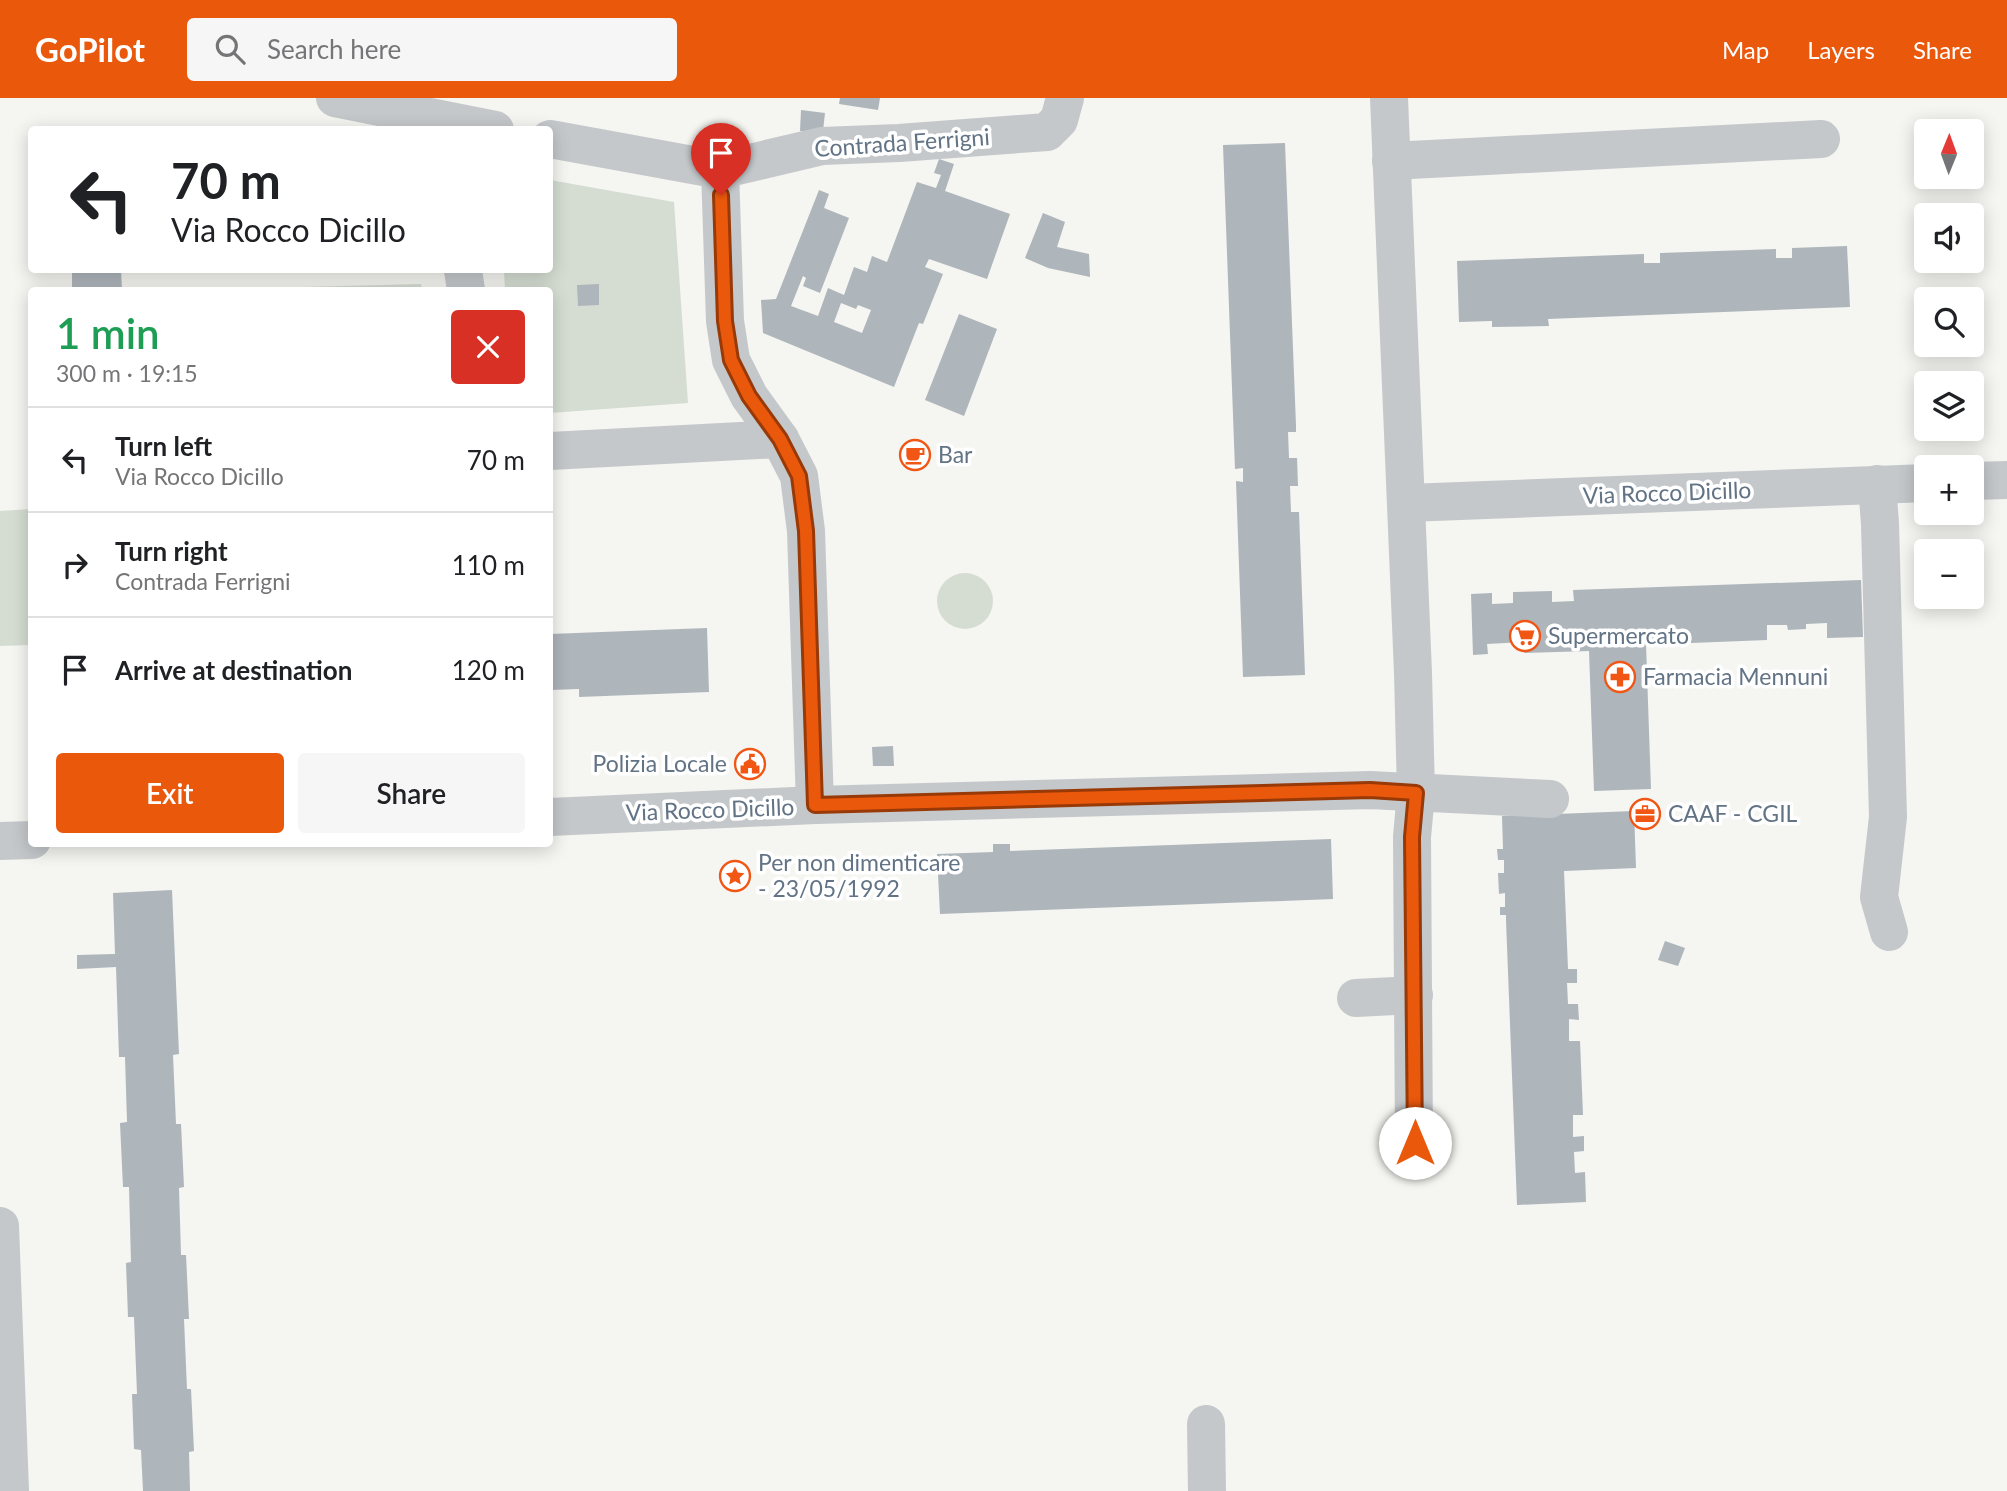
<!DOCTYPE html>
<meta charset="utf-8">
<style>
:root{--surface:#fff;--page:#f6f6f6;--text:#202124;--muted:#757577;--line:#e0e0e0;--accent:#ea580c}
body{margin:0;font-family:Lato,sans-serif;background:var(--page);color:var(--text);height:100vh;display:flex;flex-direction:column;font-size:26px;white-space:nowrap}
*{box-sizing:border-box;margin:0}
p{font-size:23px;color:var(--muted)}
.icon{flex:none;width:38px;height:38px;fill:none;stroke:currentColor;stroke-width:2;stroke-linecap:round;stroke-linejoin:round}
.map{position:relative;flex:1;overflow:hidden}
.details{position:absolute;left:28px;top:189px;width:525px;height:560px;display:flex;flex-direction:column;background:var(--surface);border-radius:7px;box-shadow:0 4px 18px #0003}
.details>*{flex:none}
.hud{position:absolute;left:28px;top:28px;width:525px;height:147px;border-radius:7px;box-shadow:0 4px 18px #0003;background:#fff;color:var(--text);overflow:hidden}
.needle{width:46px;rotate:1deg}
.tools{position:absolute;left:1914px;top:21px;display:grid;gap:14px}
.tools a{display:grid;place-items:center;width:70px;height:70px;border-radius:7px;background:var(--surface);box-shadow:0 4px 18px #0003;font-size:35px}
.pin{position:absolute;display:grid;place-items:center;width:60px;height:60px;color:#fff;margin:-72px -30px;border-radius:50% 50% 50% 0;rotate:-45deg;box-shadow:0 0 7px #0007}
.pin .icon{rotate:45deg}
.me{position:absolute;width:77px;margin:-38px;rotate:0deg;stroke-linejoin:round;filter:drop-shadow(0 0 5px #0008)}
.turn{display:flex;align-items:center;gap:24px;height:147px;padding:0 28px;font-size:32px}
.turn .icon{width:91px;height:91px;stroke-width:2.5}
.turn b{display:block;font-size:49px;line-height:60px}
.round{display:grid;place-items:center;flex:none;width:74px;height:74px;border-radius:7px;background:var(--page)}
.head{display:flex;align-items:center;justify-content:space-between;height:119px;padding:0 28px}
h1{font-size:42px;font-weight:600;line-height:52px;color:#1e9e55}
.action{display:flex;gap:14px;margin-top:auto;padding:14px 28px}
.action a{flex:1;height:80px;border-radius:7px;background:var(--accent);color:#fff;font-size:28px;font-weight:600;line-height:80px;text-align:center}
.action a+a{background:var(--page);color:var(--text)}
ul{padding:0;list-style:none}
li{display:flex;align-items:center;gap:21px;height:105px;padding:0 28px;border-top:2px solid var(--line)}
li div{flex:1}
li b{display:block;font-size:26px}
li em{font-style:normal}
header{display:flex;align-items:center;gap:42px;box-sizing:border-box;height:98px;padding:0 35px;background:var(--accent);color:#fff}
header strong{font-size:33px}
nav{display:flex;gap:38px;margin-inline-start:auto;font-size:24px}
.search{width:490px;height:63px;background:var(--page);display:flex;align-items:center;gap:18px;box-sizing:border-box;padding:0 24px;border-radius:7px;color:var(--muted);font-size:26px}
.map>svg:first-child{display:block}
.green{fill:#d5ddd2}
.building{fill:#aeb5bb;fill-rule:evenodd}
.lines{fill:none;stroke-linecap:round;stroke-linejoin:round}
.minor{stroke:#c4c8cb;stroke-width:38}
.route-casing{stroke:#983908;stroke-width:18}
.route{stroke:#ea580c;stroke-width:12}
.labels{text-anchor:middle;stroke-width:7;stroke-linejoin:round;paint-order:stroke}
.street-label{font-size:23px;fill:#627385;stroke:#fff}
.poi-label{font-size:23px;fill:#627385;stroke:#fff;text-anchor:start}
</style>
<header>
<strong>GoPilot</strong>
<div class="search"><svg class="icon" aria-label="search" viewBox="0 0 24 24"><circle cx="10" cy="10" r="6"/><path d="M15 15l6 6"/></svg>Search here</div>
<nav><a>Map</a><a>Layers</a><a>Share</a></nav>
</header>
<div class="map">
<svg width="2007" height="1393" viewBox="0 0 2007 1393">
<rect width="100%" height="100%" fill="#f5f5f1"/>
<g class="green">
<path d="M 550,82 L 674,104 L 688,305 L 550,315 L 550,192 L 505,192 L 504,172 L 550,172 Z"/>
<path d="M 421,186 L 422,192 L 222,191 Z"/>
<path d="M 31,411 L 31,547 L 0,548 L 0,413 Z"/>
<circle cx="965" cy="503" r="28"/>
</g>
<g class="building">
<path d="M 840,0 L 880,0 L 878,12 L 839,6 Z"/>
<path d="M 801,12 L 825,15 L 823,33 L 800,33 Z"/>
<path d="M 1285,45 L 1296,328 L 1296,334 L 1288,334 L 1289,360 L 1297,360 L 1298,388 L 1290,388 L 1291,414 L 1299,414 L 1305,577 L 1243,579 L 1236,383 L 1243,384 L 1243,370 L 1235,371 L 1223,47 Z"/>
<path d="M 939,61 L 954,66 L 945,93 L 1010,116 L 987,181 L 929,161 L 925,169 L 943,176 L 923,226 L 919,225 L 894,289 L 763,235 L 761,202 L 776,201 L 819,92 L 829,96 L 824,110 L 849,120 L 820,195 L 803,188 L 806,180 L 803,178 L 791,208 L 818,218 L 828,190 L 844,197 L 854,169 L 867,174 L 872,158 L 887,164 L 917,84 L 936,90 L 941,77 L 934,75 ZM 841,205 L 856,211 L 858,207 L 871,212 L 862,235 L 834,224 Z"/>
<path d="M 1043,115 L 1065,124 L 1057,149 L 1089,156 L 1090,179 L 1048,170 L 1025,160 Z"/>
<path d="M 1847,148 L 1850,209 L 1548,221 L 1549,228 L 1492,229 L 1492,223 L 1459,224 L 1457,163 L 1644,156 L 1644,165 L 1660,165 L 1660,155 L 1776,151 L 1776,160 L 1792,160 L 1792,150 Z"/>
<path d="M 72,172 L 121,172 L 122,192 L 72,192 Z"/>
<path d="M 599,186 L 599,207 L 578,208 L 577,187 Z"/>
<path d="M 959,216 L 997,231 L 964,318 L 925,302 Z"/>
<path d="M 1861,482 L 1863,539 L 1827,540 L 1827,525 L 1806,526 L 1806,531 L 1788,532 L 1787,527 L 1767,527 L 1767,542 L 1691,545 L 1691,535 L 1664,536 L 1664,546 L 1646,546 L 1651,691 L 1594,693 L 1589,553 L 1524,555 L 1524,544 L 1487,546 L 1488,556 L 1473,557 L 1471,496 L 1492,495 L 1492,506 L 1513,505 L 1513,494 L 1552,493 L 1552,504 L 1574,503 L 1573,492 Z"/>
<path d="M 707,530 L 709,594 L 579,599 L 579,591 L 550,592 L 550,536 Z"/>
<path d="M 893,648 L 894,668 L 873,668 L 872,649 Z"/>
<path d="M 745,660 L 756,661 L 756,672 L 745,673 Z"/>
<path d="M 1634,713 L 1636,770 L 1564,773 L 1568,871 L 1577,871 L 1577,885 L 1567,885 L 1568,906 L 1578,906 L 1579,922 L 1569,921 L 1569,943 L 1580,943 L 1583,1017 L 1573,1017 L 1573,1039 L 1584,1038 L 1584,1053 L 1574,1054 L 1575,1075 L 1585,1074 L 1586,1104 L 1517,1107 L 1506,822 L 1506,817 L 1500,817 L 1500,809 L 1505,809 L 1505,795 L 1499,796 L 1498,775 L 1504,775 L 1504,762 L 1498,762 L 1497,751 L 1503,751 L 1502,718 Z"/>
<path d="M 1331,741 L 1333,801 L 940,816 L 937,756 L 993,754 L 993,746 L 1010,746 L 1010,753 Z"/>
<path d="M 172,792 L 179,956 L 173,957 L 176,1026 L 181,1026 L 184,1089 L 179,1090 L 181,1157 L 186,1157 L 189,1221 L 184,1221 L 187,1291 L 191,1291 L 194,1353 L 189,1354 L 190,1393 L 143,1393 L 141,1352 L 134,1351 L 132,1296 L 137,1296 L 134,1219 L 128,1219 L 126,1165 L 131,1164 L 129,1089 L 123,1089 L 120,1025 L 127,1024 L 125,959 L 119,959 L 116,869 L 77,871 L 77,857 L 115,856 L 113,795 Z"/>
<path d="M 1665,843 L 1685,850 L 1678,868 L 1658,862 Z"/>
</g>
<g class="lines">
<g class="minor">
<path d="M 335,0 L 495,32"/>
<path d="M 1389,0 L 1413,575 L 1416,695 L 1412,739 L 1414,1045"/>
<path d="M 550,41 L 720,72 L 725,223 L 731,262 L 749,298 L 780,341 L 799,378 L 806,433 L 815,707"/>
<path d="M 1391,63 L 1821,41"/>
<path d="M 720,72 L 822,48 L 899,45 L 1047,34 L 1059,22 L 1065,0"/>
<path d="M 463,172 L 466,192"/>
<path d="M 550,353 L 780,341"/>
<path d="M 1972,383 L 2007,382"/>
<path d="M 1877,386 L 1880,426 L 1888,719 L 1879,799 L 1889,834"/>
<path d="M 1407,405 L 1927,385"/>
<path d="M 550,719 L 815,707 L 1370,692 L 1550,701"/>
<path d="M 0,743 L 32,742"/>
<path d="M 1356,900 L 1414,897"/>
<path d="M 0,1128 L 10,1393"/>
<path d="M 1206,1326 L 1207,1393"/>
</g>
</g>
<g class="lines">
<g class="route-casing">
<path id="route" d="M 721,97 L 725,223 L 731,262 L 749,298 L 780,341 L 799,378 L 806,433 L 815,707 L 1370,692 L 1416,695 L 1412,739 L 1415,1045"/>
</g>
<use href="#route" class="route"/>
</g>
<defs>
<g id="cafe-ring" transform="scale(1.575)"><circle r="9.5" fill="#fff" stroke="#f15615" stroke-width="1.5"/><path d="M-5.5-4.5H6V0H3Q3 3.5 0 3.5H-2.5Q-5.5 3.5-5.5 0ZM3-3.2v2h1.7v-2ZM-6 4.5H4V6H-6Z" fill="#f15615"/></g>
<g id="supermarket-ring" transform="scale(1.575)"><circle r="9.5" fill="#fff" stroke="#f15615" stroke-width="1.5"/><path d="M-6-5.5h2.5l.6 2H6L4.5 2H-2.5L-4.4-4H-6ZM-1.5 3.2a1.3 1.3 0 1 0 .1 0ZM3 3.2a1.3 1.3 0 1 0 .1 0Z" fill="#f15615"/></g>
<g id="pharmacy-ring" transform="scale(1.575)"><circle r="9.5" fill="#fff" stroke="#f15615" stroke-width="1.5"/><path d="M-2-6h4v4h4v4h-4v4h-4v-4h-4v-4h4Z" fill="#f15615"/></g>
<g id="civic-ring" transform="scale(1.575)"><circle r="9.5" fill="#fff" stroke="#f15615" stroke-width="1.5"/><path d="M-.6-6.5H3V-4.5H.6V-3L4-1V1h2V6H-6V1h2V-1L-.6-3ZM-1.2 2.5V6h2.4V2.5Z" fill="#f15615"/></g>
<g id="office-ring" transform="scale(1.575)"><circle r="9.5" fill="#fff" stroke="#f15615" stroke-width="1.5"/><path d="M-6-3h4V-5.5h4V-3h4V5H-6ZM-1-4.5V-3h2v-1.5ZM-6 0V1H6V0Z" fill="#f15615"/></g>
<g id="sight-ring" transform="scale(1.575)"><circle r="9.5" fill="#fff" stroke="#f15615" stroke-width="1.5"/><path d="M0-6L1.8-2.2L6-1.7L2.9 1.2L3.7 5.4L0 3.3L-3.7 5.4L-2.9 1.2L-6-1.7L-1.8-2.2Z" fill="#f15615"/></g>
</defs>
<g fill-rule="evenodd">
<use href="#cafe-ring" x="915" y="357"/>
<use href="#supermarket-ring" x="1525" y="538"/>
<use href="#pharmacy-ring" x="1620" y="579"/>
<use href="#civic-ring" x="750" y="666"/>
<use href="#office-ring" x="1645" y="716"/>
<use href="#sight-ring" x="735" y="778"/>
</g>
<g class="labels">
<g class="street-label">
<text transform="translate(902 45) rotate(-4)" y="8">Contrada Ferrigni</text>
<text transform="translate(1667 395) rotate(-2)" y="8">Via Rocco Dicillo</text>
<text transform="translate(710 712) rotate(-2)" y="8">Via Rocco Dicillo</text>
</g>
<g class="poi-label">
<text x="938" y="365">Bar</text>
<text x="1548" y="546">Supermercato</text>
<text x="1643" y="587">Farmacia Mennuni</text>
<text x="727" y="674" text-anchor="end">Polizia Locale</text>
<text x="1668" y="724">CAAF - CGIL</text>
<text x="758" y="773">Per non dimenticare<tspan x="758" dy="26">- 23/05/1992</tspan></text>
</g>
</g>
</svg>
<div class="tools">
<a><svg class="needle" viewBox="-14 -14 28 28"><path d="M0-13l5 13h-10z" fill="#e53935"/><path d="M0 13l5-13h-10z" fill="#757577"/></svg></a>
<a><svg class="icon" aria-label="sound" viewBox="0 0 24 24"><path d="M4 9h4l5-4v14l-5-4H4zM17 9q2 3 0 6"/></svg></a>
<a><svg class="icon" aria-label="search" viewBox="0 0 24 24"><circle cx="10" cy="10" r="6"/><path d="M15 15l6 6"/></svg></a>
<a><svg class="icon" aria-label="layers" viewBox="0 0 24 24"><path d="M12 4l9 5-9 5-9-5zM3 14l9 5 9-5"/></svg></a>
<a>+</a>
<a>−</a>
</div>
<div class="pin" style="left:721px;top:97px;background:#d93025"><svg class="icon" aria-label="arrive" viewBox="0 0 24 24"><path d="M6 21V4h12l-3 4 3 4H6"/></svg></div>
<svg class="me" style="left:1415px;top:1045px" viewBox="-20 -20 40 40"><circle r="19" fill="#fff"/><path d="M0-13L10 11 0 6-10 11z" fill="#ea580c"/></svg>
<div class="hud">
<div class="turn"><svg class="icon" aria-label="left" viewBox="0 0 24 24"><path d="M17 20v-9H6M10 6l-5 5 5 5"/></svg><div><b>70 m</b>Via Rocco Dicillo</div></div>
</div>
<section class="details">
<div class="head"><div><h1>1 min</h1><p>300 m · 19:15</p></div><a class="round" style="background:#d93025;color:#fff"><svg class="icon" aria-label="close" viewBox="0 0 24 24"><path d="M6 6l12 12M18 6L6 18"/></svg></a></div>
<ul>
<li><svg class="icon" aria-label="left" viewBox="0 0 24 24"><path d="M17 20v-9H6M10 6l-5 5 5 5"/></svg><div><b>Turn left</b><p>Via Rocco Dicillo</p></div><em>70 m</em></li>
<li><svg class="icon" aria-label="right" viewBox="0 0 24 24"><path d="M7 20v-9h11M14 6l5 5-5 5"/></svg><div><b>Turn right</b><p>Contrada Ferrigni</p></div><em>110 m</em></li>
<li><svg class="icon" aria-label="arrive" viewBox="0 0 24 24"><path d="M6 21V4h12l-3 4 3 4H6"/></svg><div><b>Arrive at destination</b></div><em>120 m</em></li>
</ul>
<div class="action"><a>Exit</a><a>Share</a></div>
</section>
</div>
